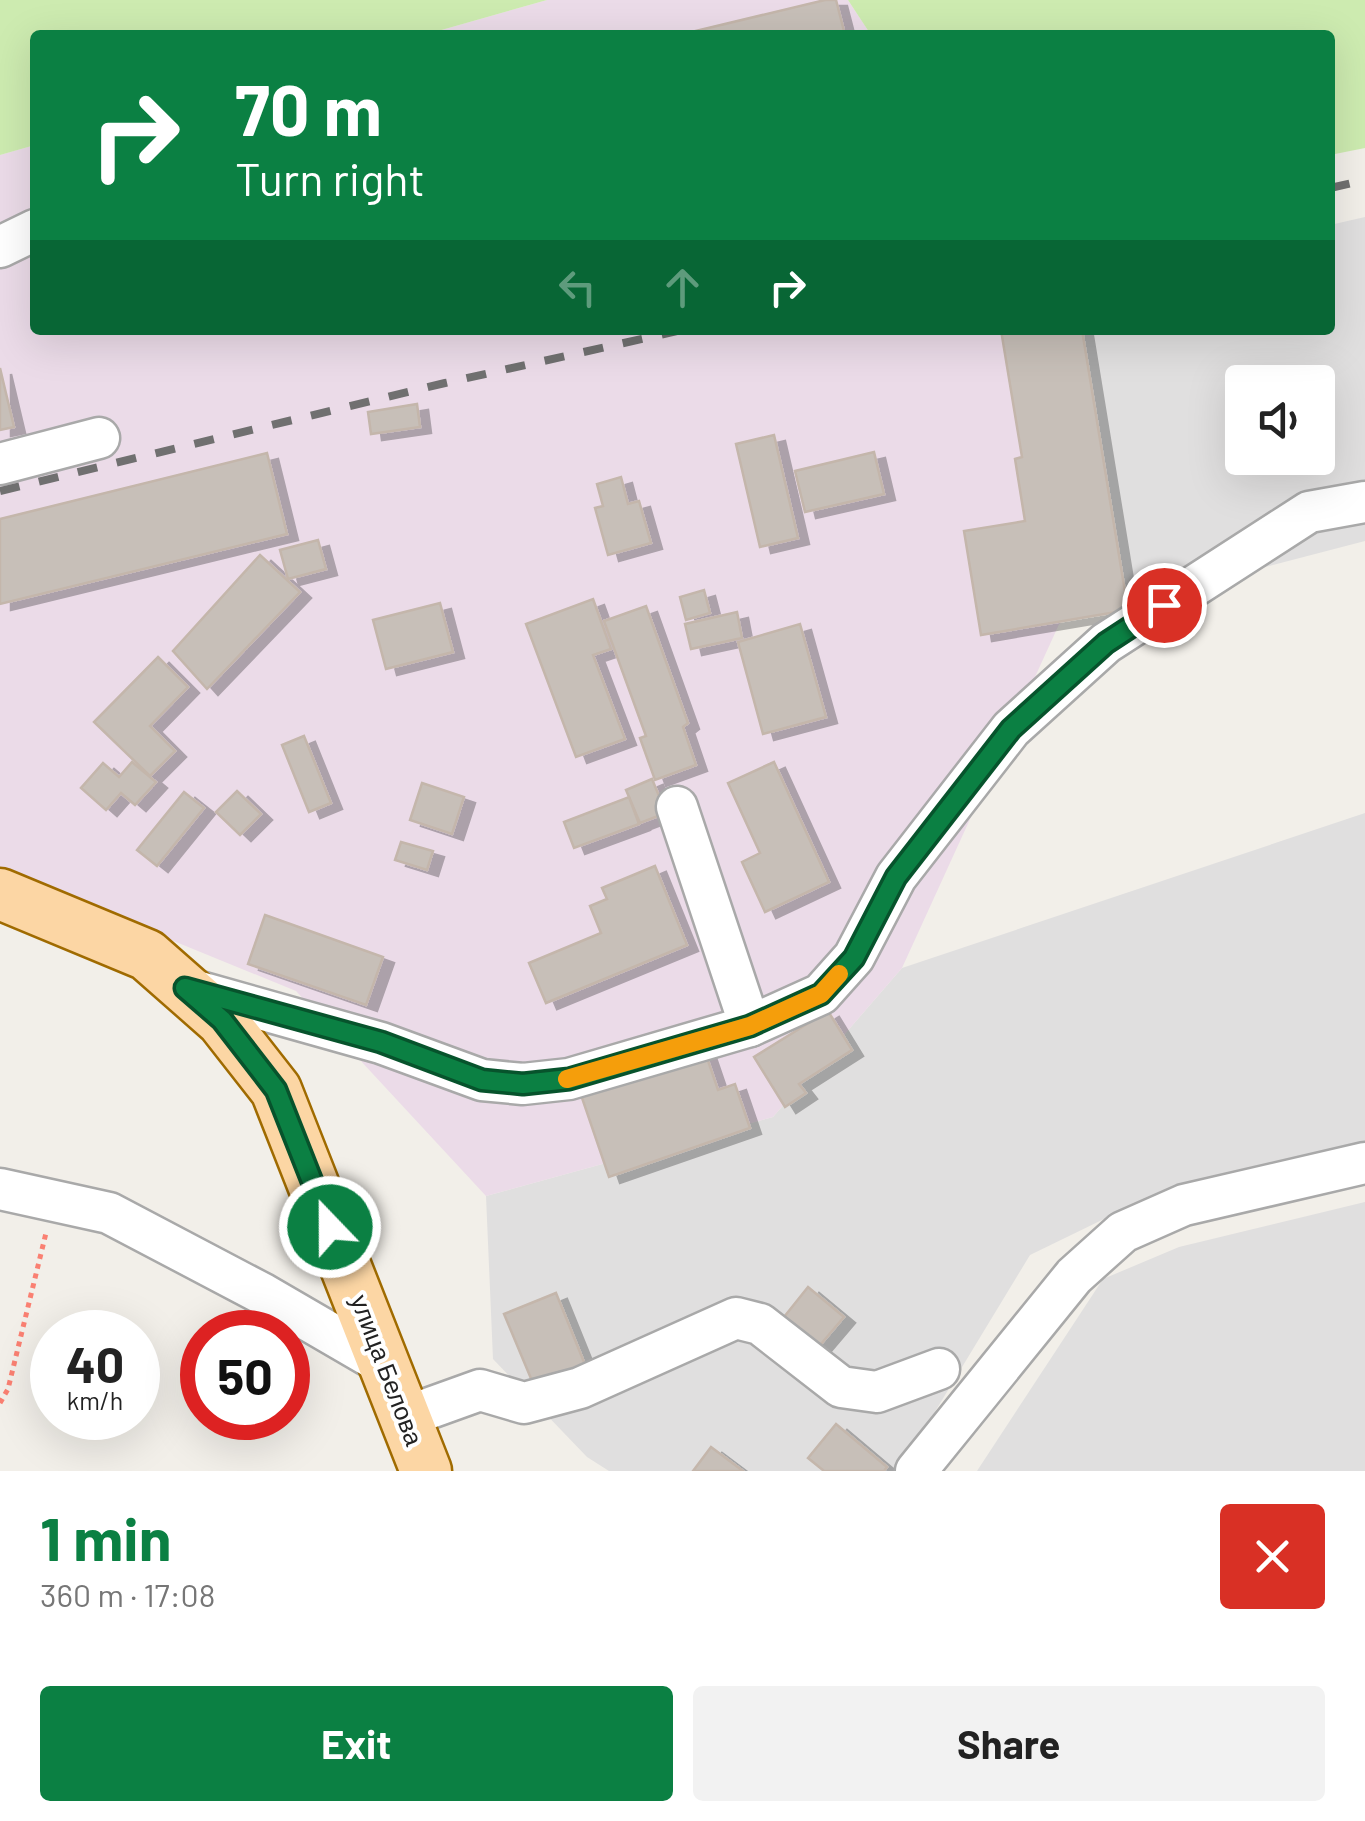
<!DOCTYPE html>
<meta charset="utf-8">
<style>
:root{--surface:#fff;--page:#f2f2f2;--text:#222;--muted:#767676;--accent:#0b8043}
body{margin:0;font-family:Barlow,sans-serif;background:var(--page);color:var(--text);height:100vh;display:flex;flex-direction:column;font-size:38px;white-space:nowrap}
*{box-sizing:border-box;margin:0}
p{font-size:32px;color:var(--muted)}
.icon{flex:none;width:55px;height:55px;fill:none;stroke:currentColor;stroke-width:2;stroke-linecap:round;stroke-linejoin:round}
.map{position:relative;height:1471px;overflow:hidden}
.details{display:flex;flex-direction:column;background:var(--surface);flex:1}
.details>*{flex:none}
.hud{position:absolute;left:30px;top:30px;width:1305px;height:305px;border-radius:10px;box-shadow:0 10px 40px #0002;background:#0b8043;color:#fff;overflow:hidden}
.buttons{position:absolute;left:1225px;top:365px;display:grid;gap:20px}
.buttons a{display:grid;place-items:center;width:110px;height:110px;border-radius:10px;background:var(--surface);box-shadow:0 10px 40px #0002;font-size:50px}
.speed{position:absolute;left:30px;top:1310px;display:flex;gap:20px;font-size:50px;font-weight:700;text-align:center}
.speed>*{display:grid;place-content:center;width:130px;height:130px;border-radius:50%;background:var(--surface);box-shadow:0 10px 40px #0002;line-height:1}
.speed small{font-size:25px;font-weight:400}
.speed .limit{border:15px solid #d22;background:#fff;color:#111}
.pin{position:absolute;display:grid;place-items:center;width:85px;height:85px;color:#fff;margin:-42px;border:5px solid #fff;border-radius:50%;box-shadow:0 2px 10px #0007}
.me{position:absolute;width:110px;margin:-55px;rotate:338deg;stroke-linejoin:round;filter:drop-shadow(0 0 8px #0008)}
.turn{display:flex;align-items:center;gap:35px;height:210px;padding:0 40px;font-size:45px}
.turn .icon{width:130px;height:130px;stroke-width:2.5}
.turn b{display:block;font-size:70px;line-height:85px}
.lanes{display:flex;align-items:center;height:95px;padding:0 40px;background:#0003;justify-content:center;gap:50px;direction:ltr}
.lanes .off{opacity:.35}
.round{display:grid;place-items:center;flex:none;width:105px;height:105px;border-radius:10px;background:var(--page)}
.summary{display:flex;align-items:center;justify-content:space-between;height:170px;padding:0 40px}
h1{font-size:60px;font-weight:700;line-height:75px;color:var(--accent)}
.cta{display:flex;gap:20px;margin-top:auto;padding:20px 40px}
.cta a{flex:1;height:115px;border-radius:10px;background:var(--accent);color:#fff;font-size:40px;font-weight:700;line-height:115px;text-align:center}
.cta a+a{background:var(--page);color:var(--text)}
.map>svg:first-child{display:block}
.residential{fill:#e0dfdf;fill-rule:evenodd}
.industrial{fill:#ebdbe8}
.grass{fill:#cdebb0}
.building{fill:#c7bfb8;stroke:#c4b6ab;stroke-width:2.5;filter:url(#shadow)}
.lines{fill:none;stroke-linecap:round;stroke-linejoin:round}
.minor-casing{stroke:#a9a9a9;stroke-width:45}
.major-casing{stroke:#a06b00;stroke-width:55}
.path{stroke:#fa8072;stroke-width:5;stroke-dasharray:5 5;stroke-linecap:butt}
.minor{stroke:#fff;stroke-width:40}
.major{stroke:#fcd6a4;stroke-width:50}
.rail{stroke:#707070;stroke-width:8;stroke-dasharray:20 20;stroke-linecap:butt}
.route-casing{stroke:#07532c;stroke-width:25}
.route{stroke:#0b8043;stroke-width:18}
.slow{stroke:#f59e0b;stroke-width:18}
.labels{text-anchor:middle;stroke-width:8;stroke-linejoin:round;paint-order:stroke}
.street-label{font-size:25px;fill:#222;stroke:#fff}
</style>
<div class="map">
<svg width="1365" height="1471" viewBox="0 0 1365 1471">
<defs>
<filter id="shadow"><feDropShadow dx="11" dy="6" stdDeviation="0" flood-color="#0004"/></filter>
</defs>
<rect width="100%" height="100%" fill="#f2efe9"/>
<g class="residential">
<path d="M 1365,217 L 1365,541 L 1061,620 L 1041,330 L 1330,330 L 1330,225 ZM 1242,382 L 1318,382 L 1318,458 L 1242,458 Z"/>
<path d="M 1365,813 L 1365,1155 L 1104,1219 L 1030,1255 L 899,1471 L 609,1471 L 587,1457 L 493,1359 L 486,1196 L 773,1117 L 902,968 Z"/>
<path d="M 1365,1202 L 1365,1471 L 977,1471 L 1103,1279 L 1179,1247 Z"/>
</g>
<g class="industrial">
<path d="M 547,0 L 848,0 L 871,35 L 424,35 Z"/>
<path d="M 35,145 L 35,330 L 1041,330 L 1061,620 L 902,968 L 773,1117 L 486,1196 L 296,991 L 0,870 L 0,155 Z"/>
</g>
<g class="grass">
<path d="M 0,0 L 547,0 L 424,35 L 35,35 L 35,145 L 0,155 Z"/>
<path d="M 848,0 L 1365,0 L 1365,148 L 1330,155 L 1330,35 L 871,35 Z"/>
</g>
<g class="building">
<path d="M 825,0 L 836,0 L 845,35 L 679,35 Z"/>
<path d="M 1001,330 L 1082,330 L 1128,610 L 981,635 L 964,531 L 1025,521 L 1015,459 L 1022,457 Z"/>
<path d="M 0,368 L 14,427 L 0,430 Z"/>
<path d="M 417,404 L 420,427 L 371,434 L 368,412 Z"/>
<path d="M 774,435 L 798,538 L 760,547 L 736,444 Z"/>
<path d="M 874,452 L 884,494 L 805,512 L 795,471 Z"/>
<path d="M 267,453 L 287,534 L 0,604 L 0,519 Z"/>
<path d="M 621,477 L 628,504 L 639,501 L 651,543 L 608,555 L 595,508 L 603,506 L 597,484 Z"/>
<path d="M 318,540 L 326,569 L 288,579 L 280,550 Z"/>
<path d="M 260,555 L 300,592 L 207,689 L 173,651 Z"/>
<path d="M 704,590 L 710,613 L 686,620 L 680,597 Z"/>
<path d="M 593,599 L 611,649 L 593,655 L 625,739 L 576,757 L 526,624 Z"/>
<path d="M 440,603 L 453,652 L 386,669 L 373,620 Z"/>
<path d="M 646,606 L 688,723 L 683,727 L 696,765 L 655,780 L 640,738 L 646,736 L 604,621 Z"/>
<path d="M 737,612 L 742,638 L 691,649 L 685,624 Z"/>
<path d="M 800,624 L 826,717 L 763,734 L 738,642 Z"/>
<path d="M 158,657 L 188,687 L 150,726 L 175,751 L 150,776 L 94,722 Z"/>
<path d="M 304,736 L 331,803 L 309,812 L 282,745 Z"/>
<path d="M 132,762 L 156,782 L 135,805 L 121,793 L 106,810 L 81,788 L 103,763 L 119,777 Z"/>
<path d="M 774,762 L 829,882 L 765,912 L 742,862 L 760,853 L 728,783 Z"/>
<path d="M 652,779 L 666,813 L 640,823 L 626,790 Z"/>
<path d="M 422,783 L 464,797 L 452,834 L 410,820 Z"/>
<path d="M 237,791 L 261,814 L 240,835 L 216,812 Z"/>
<path d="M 184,792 L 204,808 L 157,866 L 137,850 Z"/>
<path d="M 629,797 L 639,824 L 574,848 L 564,822 Z"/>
<path d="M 401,842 L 433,851 L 427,870 L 395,860 Z"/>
<path d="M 655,866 L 687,945 L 546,1003 L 529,963 L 601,933 L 590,906 L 607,899 L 602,888 Z"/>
<path d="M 265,915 L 383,957 L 366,1005 L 248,964 Z"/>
<path d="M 828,1011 L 852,1050 L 799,1084 L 806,1093 L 785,1107 L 754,1057 Z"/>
<path d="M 704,1049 L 718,1090 L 735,1084 L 750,1128 L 609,1177 L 580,1092 Z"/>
<path d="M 808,1287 L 844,1317 L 815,1351 L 780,1322 Z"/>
<path d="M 556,1293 L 586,1367 L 535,1388 L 504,1314 Z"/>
<path d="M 836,1424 L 887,1467 L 884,1471 L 824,1471 L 808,1458 Z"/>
<path d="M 711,1447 L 743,1471 L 693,1471 Z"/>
</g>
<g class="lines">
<g class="minor-casing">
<g id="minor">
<path d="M 0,247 L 35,230"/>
<path d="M 0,464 L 99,438"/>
<path d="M 189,989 L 381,1043 L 482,1080 L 523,1084 L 569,1079 L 750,1026 L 677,807"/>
<path d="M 750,1026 L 821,994 L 854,957 L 896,877 L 1011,729 L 1106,643 L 1309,512 L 1365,502"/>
<path d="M 0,1189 L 109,1213 L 263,1294 L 385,1365"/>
<path d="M 405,1417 L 480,1390 L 524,1403 L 580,1388 L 736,1318 L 760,1324 L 841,1387 L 877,1392 L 939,1369"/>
<path d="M 916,1471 L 1074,1276 L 1123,1232 L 1184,1205 L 1365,1163"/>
</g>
</g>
<g class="major-casing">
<path id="major" d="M 0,894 L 147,955 L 222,1021 L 276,1090 L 426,1471"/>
</g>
<path class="path" d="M 0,1403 L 8,1389 L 46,1233"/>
<use href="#minor" class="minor"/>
<use href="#major" class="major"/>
<g class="rail">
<path d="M 1330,188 L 1365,180"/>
<path d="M 0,491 L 445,383 L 682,330"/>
</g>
</g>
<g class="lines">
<g class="route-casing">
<path id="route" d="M 330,1227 L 276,1090 L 222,1020 L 185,988 L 381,1042 L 482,1080 L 523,1084 L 569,1079 L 750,1026 L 821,994 L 854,958 L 896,877 L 1011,729 L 1106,643 L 1164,605"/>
</g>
<use href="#route" class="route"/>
<path class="slow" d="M 567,1079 L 750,1026 L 821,994 L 839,974"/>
</g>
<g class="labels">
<g class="street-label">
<text transform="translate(387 1370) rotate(69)" y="9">улица Белова</text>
</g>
</g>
</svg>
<div class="buttons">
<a><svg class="icon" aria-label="sound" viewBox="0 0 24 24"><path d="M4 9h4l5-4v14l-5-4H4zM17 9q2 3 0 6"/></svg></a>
</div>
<div class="speed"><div>40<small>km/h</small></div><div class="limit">50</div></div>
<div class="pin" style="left:1164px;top:605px;background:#d93025"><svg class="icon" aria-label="arrive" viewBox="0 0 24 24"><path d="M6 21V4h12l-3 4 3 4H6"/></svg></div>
<svg class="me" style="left:330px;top:1227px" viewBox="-20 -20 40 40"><circle r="17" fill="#0b8043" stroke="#fff" stroke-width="3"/><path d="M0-11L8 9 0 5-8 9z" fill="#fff"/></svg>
<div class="hud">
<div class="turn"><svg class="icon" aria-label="right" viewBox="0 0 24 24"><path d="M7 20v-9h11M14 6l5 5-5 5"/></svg><div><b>70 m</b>Turn right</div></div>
<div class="lanes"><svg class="icon off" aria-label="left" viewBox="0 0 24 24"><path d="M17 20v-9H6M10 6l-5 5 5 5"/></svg><svg class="icon off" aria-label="ahead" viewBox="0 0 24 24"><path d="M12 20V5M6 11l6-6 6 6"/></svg><svg class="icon" aria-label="right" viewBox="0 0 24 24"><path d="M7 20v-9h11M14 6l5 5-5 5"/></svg></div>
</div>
</div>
<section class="details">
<div class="summary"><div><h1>1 min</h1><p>360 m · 17:08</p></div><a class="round" style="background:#d93025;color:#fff"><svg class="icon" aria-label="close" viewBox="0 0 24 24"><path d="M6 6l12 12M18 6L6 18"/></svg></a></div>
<div class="cta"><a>Exit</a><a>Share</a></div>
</section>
